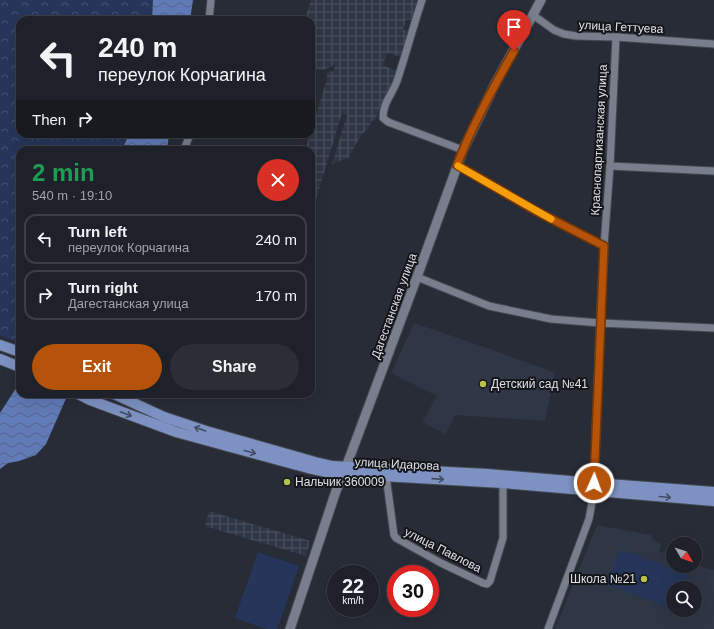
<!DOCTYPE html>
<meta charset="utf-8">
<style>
:root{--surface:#1e2129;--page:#2b2e35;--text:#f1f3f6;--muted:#a1a3a8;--line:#3c3e46;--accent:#b45309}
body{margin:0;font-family:Helvetica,sans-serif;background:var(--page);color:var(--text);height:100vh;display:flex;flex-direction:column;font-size:15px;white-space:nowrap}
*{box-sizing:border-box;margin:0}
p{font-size:13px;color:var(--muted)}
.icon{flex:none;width:22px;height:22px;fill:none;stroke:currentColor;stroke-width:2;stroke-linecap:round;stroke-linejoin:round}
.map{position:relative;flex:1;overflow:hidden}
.details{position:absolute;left:16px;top:146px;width:299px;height:252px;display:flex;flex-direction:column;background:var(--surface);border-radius:12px;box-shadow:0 4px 16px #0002,0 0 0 1px var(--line)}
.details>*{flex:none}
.hud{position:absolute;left:16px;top:16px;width:299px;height:122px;border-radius:12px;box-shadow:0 4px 16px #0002,0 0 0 1px var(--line);background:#1e2129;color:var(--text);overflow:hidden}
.needle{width:26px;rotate:129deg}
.buttons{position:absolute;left:666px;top:537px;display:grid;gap:8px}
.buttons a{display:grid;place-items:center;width:36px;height:36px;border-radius:50%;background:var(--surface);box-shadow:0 4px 16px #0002,0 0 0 1px var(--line);font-size:20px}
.speed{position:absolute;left:327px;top:565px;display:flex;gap:8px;font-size:20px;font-weight:700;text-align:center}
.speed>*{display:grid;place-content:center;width:52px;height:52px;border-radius:50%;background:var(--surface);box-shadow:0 4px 16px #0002,0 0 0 1px var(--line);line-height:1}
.speed small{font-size:10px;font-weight:400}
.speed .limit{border:6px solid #d22;background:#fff;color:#111}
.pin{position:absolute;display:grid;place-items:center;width:34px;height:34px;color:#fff;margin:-41px -17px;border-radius:50% 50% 50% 0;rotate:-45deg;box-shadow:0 0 4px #0007}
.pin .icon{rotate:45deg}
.me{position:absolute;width:44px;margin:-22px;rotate:2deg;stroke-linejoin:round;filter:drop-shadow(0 0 3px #0008)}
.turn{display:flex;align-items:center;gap:14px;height:84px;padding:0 16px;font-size:18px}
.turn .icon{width:52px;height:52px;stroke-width:2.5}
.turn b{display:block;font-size:28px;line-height:34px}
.then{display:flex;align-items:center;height:38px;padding:0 16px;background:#0003;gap:8px;font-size:15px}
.round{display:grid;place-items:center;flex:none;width:42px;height:42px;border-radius:21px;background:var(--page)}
.head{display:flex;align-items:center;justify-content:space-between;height:68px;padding:0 16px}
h1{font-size:24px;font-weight:800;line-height:30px;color:#1e9e55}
.primary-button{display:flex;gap:8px;margin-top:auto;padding:8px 16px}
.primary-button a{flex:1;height:46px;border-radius:24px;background:var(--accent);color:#fff;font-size:16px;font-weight:800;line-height:46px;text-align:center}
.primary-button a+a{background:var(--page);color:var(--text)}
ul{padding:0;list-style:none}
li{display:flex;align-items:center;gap:12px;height:50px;margin:0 8px 6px;padding:0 8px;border:2px solid var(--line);border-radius:12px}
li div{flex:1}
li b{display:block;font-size:15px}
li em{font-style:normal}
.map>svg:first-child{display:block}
.built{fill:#2f3645;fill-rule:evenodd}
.industrial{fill:url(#industrial-grid)}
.forest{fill:url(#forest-crowns)}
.pitch{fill:#26365b}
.water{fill:url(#water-waves)}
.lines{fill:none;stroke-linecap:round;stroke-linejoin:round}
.minor-casing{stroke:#454a52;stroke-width:9}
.tertiary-casing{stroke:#454a52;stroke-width:11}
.primary-casing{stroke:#454a52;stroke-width:12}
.minor{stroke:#787e8b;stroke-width:7}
.tertiary{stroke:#787e8b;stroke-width:9}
.primary{stroke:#7d92c3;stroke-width:10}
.oneway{stroke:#434d65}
.route-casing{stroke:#753606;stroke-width:10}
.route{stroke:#b45309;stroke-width:7}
.slow{stroke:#f59e0b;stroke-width:7}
.poi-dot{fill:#b4c24a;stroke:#131519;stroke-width:1.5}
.labels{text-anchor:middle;stroke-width:4;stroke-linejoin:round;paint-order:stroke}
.street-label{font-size:12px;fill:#dde0e7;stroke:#131519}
.poi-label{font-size:12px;fill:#dde0e7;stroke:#131519;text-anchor:start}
</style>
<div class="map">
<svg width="714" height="629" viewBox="0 0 714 629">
<defs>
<pattern id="industrial-grid" width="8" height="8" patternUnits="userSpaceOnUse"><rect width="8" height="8" fill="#2f3645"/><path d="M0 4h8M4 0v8" fill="none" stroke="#4d5360"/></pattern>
<pattern id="forest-crowns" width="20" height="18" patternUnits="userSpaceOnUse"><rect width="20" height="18" fill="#26365b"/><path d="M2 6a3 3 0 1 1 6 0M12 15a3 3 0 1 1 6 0" fill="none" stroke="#455373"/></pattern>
<pattern id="water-waves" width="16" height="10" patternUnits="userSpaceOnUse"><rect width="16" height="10" fill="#617bb8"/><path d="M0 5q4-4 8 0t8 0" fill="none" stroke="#55658a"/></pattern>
</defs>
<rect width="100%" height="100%" fill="#282c37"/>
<g class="built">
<path d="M 414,323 L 496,351 L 555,373 L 545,421 L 455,415 L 446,434 L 422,422 L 437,396 L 391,373 Z"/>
<path d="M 597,525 L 651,535 L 653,540 L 661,544 L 659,551 L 673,557 L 673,566 L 695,566 L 695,565 L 714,570 L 714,629 L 555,629 ZM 673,588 L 695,588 L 695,610 L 673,610 Z"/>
</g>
<g class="industrial">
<path d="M 311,0 L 418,0 L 411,20 L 406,20 L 403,29 L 408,31 L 402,57 L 387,53 L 383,65 L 396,71 L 383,105 L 379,111 L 375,120 L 372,121 L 367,130 L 362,134 L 348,158 L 332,164 L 347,115 L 342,113 L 314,206 L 311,205 L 311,150 L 305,150 L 310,134 L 311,134 L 311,131 L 327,79 L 327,72 L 333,71 L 335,65 L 323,70 L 311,68 L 311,20 L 305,20 Z"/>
<path d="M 209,511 L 310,541 L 306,556 L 205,526 Z"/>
</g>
<path class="forest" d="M 0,0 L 153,0 L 152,20 L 20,20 L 20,134 L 129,134 L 122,150 L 20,150 L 20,343 L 0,336 Z"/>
<g class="pitch">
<path d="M 620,549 L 688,575 L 683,588 L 673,588 L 673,609 L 607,584 Z"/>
<path d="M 258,552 L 299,566 L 277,629 L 266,629 L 235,618 Z"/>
</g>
<g class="water">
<path d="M 153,0 L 193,0 L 190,20 L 152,20 Z"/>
<path d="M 129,134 L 169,134 L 167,150 L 122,150 Z"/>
<path d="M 20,382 L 20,394 L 68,394 L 46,444 L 36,455 L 19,461 L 8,463 L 0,469 L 0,413 Z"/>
</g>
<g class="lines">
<g class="minor-casing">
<g id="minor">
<path d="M 422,0 C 413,27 406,54 397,81 C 392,95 383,102 383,118 L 388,122 L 463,150"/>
<path d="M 533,15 L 554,30 L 564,34 L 576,36 L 616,37 L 714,44"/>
<path d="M 209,20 L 211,0"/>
<path d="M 184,150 L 190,134"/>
<path d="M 457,165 L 536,211 L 604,246"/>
<path d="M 610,166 L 714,171"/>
<path d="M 417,277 L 489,306 L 551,319 L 600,323 L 714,328"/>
<path d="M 386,476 L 394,535 L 396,538 L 441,563 L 483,583 L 487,584 L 490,581 L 503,538 L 503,483"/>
<path d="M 594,483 L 600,323 L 604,246 L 610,166 L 616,37"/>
<path d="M 548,629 L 589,519 L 594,491"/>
</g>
</g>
<g class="tertiary-casing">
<path id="tertiary" d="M 290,629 L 336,491 L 346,467 L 417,277 L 463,150 L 494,86 L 541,0"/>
</g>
<g class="primary-casing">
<g id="primary">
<path d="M 0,345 L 20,352"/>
<path d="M 0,359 L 20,367"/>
<path d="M 78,394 L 90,400 L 176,432 L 308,468 L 331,473 L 503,483 L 714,501"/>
<path d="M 114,394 L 164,417 L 206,431 L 315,462 L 332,466 L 487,474 L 594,483 L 714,492"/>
</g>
</g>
<use href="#minor" class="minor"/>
<use href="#tertiary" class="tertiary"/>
<use href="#primary" class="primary"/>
</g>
<defs><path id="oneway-shaft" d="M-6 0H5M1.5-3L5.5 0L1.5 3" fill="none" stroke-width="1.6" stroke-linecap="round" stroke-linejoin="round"/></defs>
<g class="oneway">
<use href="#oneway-shaft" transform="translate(126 414) rotate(21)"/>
<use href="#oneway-shaft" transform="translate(200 429) rotate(-161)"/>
<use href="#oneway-shaft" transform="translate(250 452) rotate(15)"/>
<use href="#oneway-shaft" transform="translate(438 479) rotate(4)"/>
<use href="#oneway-shaft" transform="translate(665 497) rotate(5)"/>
</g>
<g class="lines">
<g class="route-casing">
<path id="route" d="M 514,51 C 493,88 472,126 457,165 L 536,211 L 604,246 L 594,483"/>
</g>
<use href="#route" class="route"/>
<path class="slow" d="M 458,166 L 551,219"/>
</g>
<g class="poi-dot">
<circle cx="483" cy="384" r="4"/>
<circle cx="287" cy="482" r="4"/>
<circle cx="644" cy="579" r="4"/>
</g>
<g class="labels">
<g class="street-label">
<text transform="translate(621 27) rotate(3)" y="4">улица Геттуева</text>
<text transform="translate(599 140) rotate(-87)" y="4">Краснопартизанская улица</text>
<text transform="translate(394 306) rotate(-70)" y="4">Дагестанская улица</text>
<text transform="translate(397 464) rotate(3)" y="4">улица Идарова</text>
<text transform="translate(443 550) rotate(27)" y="4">улица Павлова</text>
</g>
<g class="poi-label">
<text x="491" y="388">Детский сад №41</text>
<text x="295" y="486">Нальчик 360009</text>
<text x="636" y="583" text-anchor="end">Школа №21</text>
</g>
</g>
</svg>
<div class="buttons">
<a><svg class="needle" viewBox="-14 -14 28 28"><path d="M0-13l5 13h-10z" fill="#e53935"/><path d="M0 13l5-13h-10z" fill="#a1a3a8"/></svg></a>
<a><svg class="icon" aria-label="search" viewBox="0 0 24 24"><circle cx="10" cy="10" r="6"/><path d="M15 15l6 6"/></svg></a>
</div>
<div class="speed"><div>22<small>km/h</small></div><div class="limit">30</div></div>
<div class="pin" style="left:514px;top:51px;background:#d93025"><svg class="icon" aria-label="arrive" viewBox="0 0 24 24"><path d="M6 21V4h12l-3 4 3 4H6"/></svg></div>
<svg class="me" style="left:594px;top:483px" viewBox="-20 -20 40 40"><circle r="17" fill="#b45309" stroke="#fff" stroke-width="3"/><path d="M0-11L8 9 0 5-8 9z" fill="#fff"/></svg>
<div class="hud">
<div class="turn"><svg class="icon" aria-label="left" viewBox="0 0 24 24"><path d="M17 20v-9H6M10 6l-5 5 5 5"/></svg><div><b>240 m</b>переулок Корчагина</div></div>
<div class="then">Then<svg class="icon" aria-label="right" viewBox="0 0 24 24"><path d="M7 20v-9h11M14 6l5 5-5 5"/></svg></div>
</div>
<section class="details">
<div class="head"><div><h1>2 min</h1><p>540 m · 19:10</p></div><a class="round" style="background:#d93025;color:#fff"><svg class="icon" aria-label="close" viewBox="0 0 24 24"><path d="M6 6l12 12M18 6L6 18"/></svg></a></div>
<ul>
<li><svg class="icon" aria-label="left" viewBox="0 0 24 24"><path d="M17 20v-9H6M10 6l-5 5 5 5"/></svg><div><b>Turn left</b><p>переулок Корчагина</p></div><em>240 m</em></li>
<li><svg class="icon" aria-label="right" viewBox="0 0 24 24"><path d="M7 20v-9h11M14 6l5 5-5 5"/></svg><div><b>Turn right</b><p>Дагестанская улица</p></div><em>170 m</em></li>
</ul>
<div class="primary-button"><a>Exit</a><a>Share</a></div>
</section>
</div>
